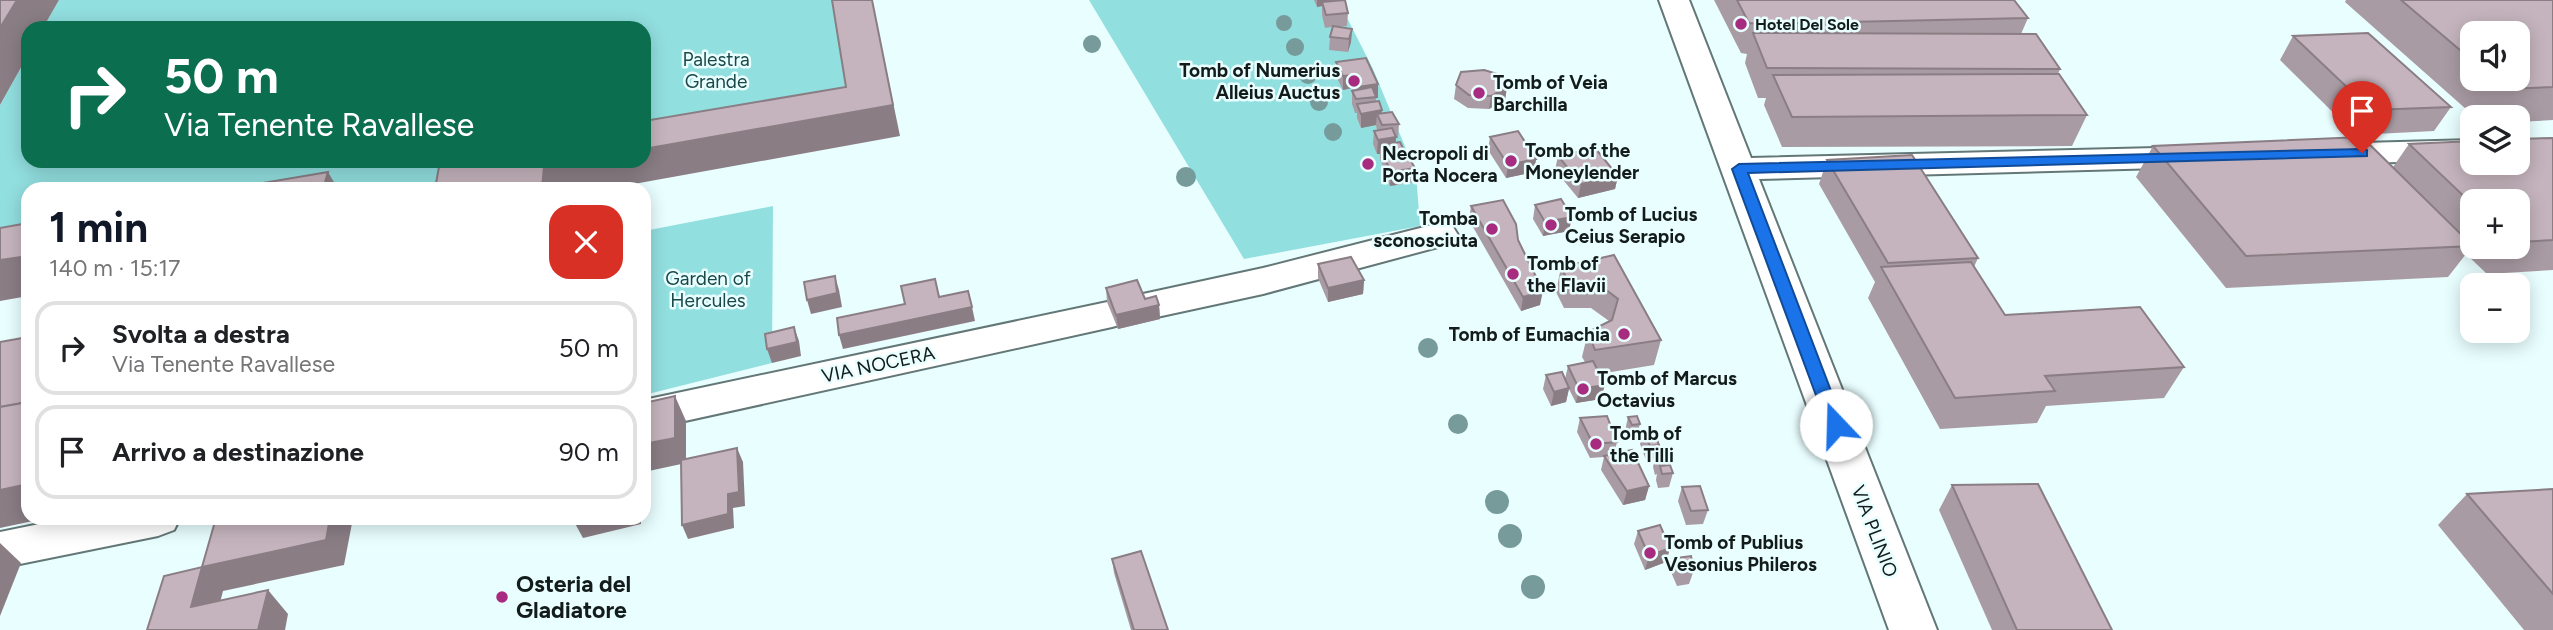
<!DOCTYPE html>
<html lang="it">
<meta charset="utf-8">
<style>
:root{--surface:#fff;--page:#f2f2f2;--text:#202124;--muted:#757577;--line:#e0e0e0;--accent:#111827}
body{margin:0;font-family:Figtree,sans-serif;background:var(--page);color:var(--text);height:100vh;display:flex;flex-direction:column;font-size:26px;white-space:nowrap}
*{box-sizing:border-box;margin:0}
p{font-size:23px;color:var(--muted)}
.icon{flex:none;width:38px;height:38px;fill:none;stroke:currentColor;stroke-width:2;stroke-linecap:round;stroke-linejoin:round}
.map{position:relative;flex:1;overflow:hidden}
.panel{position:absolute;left:21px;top:182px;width:630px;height:343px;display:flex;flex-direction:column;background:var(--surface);border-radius:21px;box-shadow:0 4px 18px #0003}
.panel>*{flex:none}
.top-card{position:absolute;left:21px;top:21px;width:630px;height:147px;border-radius:21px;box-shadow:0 4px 18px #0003;background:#0b6e4f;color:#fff;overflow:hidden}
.controls{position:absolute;left:2460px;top:21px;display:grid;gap:14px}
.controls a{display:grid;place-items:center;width:70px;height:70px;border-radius:14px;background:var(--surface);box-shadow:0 4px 18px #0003;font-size:35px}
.pin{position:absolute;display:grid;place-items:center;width:60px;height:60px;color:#fff;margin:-72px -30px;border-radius:50% 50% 50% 0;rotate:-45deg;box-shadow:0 0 7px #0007}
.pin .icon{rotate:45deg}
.me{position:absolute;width:77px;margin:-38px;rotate:339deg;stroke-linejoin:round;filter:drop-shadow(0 0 5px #0008)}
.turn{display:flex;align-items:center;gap:24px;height:147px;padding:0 28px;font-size:32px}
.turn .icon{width:91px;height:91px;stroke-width:2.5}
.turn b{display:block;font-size:49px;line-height:60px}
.round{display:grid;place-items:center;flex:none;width:74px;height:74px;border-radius:21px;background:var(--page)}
.headline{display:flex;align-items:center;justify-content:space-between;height:119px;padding:0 28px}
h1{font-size:42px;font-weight:700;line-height:52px;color:var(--accent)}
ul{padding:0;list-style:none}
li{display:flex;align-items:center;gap:21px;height:94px;margin:0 14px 10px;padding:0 14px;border:4px solid var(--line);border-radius:21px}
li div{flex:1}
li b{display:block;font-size:26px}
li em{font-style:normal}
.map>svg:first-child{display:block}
.green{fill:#92dfe0}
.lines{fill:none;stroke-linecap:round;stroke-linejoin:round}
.minor-casing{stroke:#647777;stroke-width:4}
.minor{fill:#fff;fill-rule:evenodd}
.tree{fill:#779a9b}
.wall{fill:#a99ba3;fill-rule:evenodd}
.shaded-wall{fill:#8a7e84}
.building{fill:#c5b4bd;stroke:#8a7e84;stroke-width:2}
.route{fill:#1a73e8;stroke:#114b97;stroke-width:2}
.poi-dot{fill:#a72c80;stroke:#e9feff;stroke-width:2.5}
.labels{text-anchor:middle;stroke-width:5;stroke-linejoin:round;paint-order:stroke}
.far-poi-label{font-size:16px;font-weight:bold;fill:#131b1b;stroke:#e9feff;text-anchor:start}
.park-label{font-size:19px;fill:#1a4849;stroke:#e9feff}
.poi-label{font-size:19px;font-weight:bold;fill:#131b1b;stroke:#e9feff;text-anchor:start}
.street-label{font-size:19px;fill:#131b1b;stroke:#e9feff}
.near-poi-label{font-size:23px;font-weight:bold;fill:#131b1b;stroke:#e9feff;text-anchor:start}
</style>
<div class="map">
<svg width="2553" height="630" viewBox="0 0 2553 630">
<rect width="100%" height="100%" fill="#e9feff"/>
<g class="green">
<path d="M 59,0 L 835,0 L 854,117 L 644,154 L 644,28 L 43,28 Z"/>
<path d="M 1089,0 L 1338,0 L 1373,69 L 1416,173 L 1420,226 L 1244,259 Z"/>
<path d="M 28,55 L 28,161 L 606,161 L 448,189 L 28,189 L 28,263 L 0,268 L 0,105 Z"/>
<path d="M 773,206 L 772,363 L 644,395 L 644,231 Z"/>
</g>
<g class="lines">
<g class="minor-casing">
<g id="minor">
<path d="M 1659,0 L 1689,0 L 1751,158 L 2199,147 L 2211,150 L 2216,157 L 2211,164 L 2199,167 L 1759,179 L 1937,630 L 1889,630 Z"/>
<path d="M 2473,140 L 2473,160 L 2325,164 L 2313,161 L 2308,154 L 2313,147 L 2325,144 Z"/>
<path d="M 1440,223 L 1453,227 L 1458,235 L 1453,243 L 1263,294 L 1143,320 L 1130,316 L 1126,323 L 1112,327 L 644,430 L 644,400 L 1112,301 L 1125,304 L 1129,298 L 1143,294 L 1263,268 Z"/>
<path d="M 69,518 L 180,518 L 174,530 L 158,536 L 0,568 L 0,532 Z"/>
</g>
</g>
<use href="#minor" class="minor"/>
</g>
<g class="tree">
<circle cx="1284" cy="23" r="8"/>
<circle cx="1092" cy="44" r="9"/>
<circle cx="1295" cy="47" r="9"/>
<circle cx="1308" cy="75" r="9"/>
<circle cx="1319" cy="102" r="9"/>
<circle cx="1333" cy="132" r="9"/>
<circle cx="1186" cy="177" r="10"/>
<circle cx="1428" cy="348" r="10"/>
<circle cx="1458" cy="424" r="10"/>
<circle cx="1497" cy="502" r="12"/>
<circle cx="1510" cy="536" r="12"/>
<circle cx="1533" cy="587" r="12"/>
</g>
<g class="wall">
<path d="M 1314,0 L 1332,0 L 1348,13 L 1347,26 L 1336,27 L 1352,29 L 1351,42 L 1348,52 L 1329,50 L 1330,37 L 1332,27 L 1325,28 L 1322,15 L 1322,6 L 1317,7 Z"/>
<path d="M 1714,0 L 2014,0 L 2028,18 L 2021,34 L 2060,69 L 2058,74 L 2087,115 L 2072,146 L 1782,147 L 1764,105 L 1766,98 L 1758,98 L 1745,63 L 1747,54 L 1741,53 Z"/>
<path d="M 2346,0 L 2553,0 L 2553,120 L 2518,122 L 2518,117 L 2475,117 L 2345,2 ZM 2473,33 L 2518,79 L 2473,79 Z"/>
<path d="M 2293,36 L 2451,107 L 2434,131 L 2356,135 L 2280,60 Z"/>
<path d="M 1366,58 L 1378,98 L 1376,98 L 1376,101 L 1382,114 L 1399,124 L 1398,138 L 1396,138 L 1396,143 L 1405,152 L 1404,156 L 1415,168 L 1414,182 L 1390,186 L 1384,173 L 1384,168 L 1380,159 L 1380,154 L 1377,154 L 1373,144 L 1374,131 L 1377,130 L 1376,125 L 1361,128 L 1357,118 L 1357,113 L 1355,113 L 1352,104 L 1352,91 L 1353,91 L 1352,88 L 1343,90 L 1336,76 L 1336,62 Z"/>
<path d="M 1456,85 L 1507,87 L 1505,100 L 1489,109 L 1468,108 L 1454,99 Z"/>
<path d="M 1490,137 L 1536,159 L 1534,172 L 1506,178 L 1488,150 Z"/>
<path d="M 2553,138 L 2553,270 L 2487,274 L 2466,254 L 2448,277 L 2226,288 L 2136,177 L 2153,146 L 2393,167 L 2409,144 ZM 2473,201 L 2518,201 L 2518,247 L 2473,247 Z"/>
<path d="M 1558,156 L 1618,176 L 1615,189 L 1578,198 L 1555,170 Z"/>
<path d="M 1827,160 L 1978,258 L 1974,267 L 2005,315 L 2184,367 L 2164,398 L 2046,406 L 2037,423 L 1940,429 L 1868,298 L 1875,282 L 1819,184 Z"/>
<path d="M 1535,205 L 1569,231 L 1543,236 L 1533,219 Z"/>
<path d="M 1471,206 L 1540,305 L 1521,311 L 1469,220 Z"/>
<path d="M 1614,255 L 1661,340 L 1654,365 L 1599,374 L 1601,399 L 1576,403 L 1569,389 L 1566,402 L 1551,406 L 1543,389 L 1546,375 L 1565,379 L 1568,366 L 1585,362 L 1582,357 L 1588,332 L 1609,321 L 1591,308 L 1564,308 L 1556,292 L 1561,267 Z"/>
<path d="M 1318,264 L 1364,280 L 1363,294 L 1328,302 L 1318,278 Z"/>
<path d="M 1106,288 L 1159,305 L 1160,319 L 1118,329 L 1107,302 Z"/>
<path d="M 1628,417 L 1640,424 L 1636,438 L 1629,439 L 1625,431 Z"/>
<path d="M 1580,418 L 1617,442 L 1614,454 L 1649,486 L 1645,500 L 1623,505 L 1601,470 L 1604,457 L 1590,458 L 1577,432 Z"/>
<path d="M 1643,430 L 1659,445 L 1657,453 L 1668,460 L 1666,466 L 1673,473 L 1669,487 L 1658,488 L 1656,480 L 1657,474 L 1655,475 L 1653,467 L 1655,459 L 1646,460 L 1640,444 Z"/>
<path d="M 1952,485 L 2112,630 L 1992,630 L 1939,510 Z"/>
<path d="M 1682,487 L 1708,510 L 1703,524 L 1686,525 L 1678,501 Z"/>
<path d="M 2553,489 L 2553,630 L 2524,630 L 2438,525 L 2467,494 Z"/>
<path d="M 1638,531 L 1670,548 L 1666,562 L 1645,570 L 1634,544 Z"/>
<path d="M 1676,558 L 1694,570 L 1689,584 L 1677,586 L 1671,572 Z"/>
<path d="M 1112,559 L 1168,630 L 1131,630 L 1114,573 Z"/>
</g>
<g class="shaded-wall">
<path d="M 17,0 L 59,0 L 43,28 L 28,28 L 28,55 L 0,105 L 0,28 Z"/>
<path d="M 872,0 L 900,136 L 606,189 L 542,189 L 544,166 L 575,161 L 644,161 L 644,149 L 893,105 Z"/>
<path d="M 1317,0 L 1332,0 L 1332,5 L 1322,2 L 1322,6 L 1317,7 Z"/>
<path d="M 1352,29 L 1351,42 L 1348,52 L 1349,39 Z"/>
<path d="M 1353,75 L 1352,88 L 1343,90 L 1343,76 Z"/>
<path d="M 1378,84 L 1378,98 L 1358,99 L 1358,87 Z"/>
<path d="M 1507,87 L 1505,100 L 1489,109 L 1491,96 Z"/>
<path d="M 1382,110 L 1381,123 L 1377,114 L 1376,125 L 1361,128 L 1361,114 Z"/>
<path d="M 1396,137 L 1395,150 L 1380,145 L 1380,154 L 1377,154 L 1378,140 Z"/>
<path d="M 1405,152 L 1404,165 L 1385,160 L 1385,155 Z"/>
<path d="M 1536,159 L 1534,172 L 1506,178 L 1508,165 Z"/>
<path d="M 1415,168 L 1414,182 L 1390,186 L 1391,172 Z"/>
<path d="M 328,172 L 338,189 L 323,189 Z"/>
<path d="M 1618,176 L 1615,189 L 1578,198 L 1581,184 Z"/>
<path d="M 1572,217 L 1569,231 L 1543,236 L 1545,222 Z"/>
<path d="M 28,256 L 28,296 L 0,301 L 0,260 Z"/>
<path d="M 835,276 L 839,290 L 842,307 L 811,314 L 807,300 Z"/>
<path d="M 1364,280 L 1363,294 L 1328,302 L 1328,288 Z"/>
<path d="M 1543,291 L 1540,305 L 1521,311 L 1523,297 Z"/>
<path d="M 1159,305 L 1160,319 L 1118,329 L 1116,315 Z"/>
<path d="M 972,307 L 975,321 L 843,349 L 839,335 Z"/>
<path d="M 794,327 L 799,341 L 801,356 L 772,363 L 767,349 Z"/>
<path d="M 1605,385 L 1601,399 L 1576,403 L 1579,389 Z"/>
<path d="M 1569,388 L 1566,402 L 1551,406 L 1554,392 Z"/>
<path d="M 675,396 L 686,421 L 686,463 L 644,472 L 644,444 Z"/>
<path d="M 737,448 L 743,462 L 745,506 L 733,508 L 734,528 L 688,539 L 682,525 L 728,494 Z"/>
<path d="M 28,484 L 28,518 L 47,518 L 0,528 L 0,490 Z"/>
<path d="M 1649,486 L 1645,500 L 1623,505 L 1627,491 Z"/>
<path d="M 330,518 L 353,518 L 344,565 L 223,591 L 213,630 L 191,607 L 202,567 Z"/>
<path d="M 572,518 L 641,518 L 641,524 L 583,538 Z"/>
<path d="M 0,543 L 21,563 L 0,616 Z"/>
<path d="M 1670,548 L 1666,562 L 1645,570 L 1649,556 Z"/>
<path d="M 268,590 L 288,614 L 285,630 L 258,630 Z"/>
</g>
<g class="building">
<path d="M 0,0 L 17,0 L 0,28 Z"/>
<path d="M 832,0 L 872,0 L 893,105 L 644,149 L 644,121 L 846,87 Z"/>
<path d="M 1345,0 L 1348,13 L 1326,15 L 1322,2 Z"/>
<path d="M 1737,0 L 2014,0 L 2028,18 L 1759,24 L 1749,23 Z"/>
<path d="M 2401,0 L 2553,0 L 2553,87 L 2506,89 L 2494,79 L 2518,79 L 2518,33 L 2473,33 L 2473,61 Z"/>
<path d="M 1333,26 L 1352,29 L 1349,39 L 1330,37 Z"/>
<path d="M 1753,33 L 2036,34 L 2060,69 L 1767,68 Z"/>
<path d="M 2368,33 L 2451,107 L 2371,110 L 2293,36 Z"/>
<path d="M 1366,58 L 1378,84 L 1358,87 L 1353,75 L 1343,76 L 1336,62 Z"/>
<path d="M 1484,70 L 1501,75 L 1507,87 L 1491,96 L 1469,95 L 1456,85 L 1461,72 Z"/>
<path d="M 2059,74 L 2087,115 L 1792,117 L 1773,75 Z"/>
<path d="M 1372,87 L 1376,97 L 1356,99 L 1352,91 Z"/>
<path d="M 1379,101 L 1382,110 L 1361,114 L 1357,104 Z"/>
<path d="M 1392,112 L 1399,124 L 1382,125 L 1377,114 Z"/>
<path d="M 1392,128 L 1396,137 L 1378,140 L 1374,131 Z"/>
<path d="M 1518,131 L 1536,159 L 1508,165 L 1490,137 Z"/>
<path d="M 2362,137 L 2473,246 L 2246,256 L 2153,146 Z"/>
<path d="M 2553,138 L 2553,240 L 2518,242 L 2518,201 L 2473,201 L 2473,205 L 2409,144 L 2473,141 L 2473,163 L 2518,163 L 2518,139 Z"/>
<path d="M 1400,142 L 1405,152 L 1385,155 L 1380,145 Z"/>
<path d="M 1595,148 L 1618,176 L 1581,184 L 1558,156 Z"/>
<path d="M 1912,155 L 1978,258 L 1888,263 L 1827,160 Z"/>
<path d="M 1408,156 L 1415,168 L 1391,172 L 1385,159 Z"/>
<path d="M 440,161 L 575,161 L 544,166 L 542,189 L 435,189 Z"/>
<path d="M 328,172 L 323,189 L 228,189 Z"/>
<path d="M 1561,199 L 1572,217 L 1545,222 L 1535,205 Z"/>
<path d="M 1503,200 L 1516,224 L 1518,240 L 1543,291 L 1523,297 L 1471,206 Z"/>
<path d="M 28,223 L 28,256 L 0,260 L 0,228 Z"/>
<path d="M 1614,255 L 1661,340 L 1595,350 L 1588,332 L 1612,320 L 1618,299 L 1597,283 L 1569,283 L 1561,267 Z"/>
<path d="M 1351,257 L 1364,280 L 1328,288 L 1318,264 Z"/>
<path d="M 1971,262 L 2005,315 L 2140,307 L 2184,367 L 2045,376 L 2055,391 L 1955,398 L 1881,267 Z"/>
<path d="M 835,276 L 837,293 L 807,300 L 804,282 Z"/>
<path d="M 935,279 L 939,297 L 968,291 L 972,307 L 839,335 L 837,318 L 905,304 L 901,286 Z"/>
<path d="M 1137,280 L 1145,299 L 1156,296 L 1159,305 L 1116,315 L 1106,288 Z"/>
<path d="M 794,327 L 797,342 L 767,349 L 765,334 Z"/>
<path d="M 28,337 L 28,402 L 0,407 L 0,342 Z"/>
<path d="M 1593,361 L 1605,385 L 1579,389 L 1568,366 Z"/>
<path d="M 1562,372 L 1569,388 L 1554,392 L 1546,375 Z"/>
<path d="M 675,396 L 675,438 L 644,444 L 644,403 Z"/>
<path d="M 28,402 L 28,484 L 0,490 L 0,407 Z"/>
<path d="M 1607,416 L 1617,442 L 1593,444 L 1580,418 Z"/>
<path d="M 1637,416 L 1640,424 L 1632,425 L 1628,417 Z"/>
<path d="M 1653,429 L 1659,445 L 1650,446 L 1643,430 Z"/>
<path d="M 737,448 L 739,492 L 728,494 L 728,514 L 682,525 L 681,460 Z"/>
<path d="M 1632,450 L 1649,486 L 1627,491 L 1604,456 Z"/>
<path d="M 1657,453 L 1666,453 L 1668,460 L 1659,461 Z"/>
<path d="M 1670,465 L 1673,473 L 1662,474 L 1660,466 Z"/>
<path d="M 2038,484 L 2112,630 L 2017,630 L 1952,485 Z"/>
<path d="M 1700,486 L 1708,510 L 1691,511 L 1682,487 Z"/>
<path d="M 2553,489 L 2553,594 L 2467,494 Z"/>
<path d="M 216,518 L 330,518 L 326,540 L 202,567 Z"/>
<path d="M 1660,525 L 1670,548 L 1649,556 L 1638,531 Z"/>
<path d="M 1141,551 L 1168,630 L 1134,630 L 1112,559 Z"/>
<path d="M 1691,556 L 1694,570 L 1681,572 L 1676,558 Z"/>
<path d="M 202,567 L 191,607 L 268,590 L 258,630 L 147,630 L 164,576 Z"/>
</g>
<path class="route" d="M 2362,149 L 2367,150 L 2367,156 L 1748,173 L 1844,425 L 1836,432 L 1827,425 L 1732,169 L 1739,164 Z"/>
<g class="poi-dot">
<circle cx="1741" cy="24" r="7"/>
<circle cx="1354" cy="81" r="7"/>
<circle cx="1479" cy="93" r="7"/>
<circle cx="1511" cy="161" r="7"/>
<circle cx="1368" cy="164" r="7"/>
<circle cx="1551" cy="225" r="7"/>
<circle cx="1492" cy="229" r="7"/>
<circle cx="1513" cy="274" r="7"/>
<circle cx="1624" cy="334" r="7"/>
<circle cx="1583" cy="389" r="7"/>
<circle cx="1596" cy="444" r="7"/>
<circle cx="1650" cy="553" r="7"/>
<circle cx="502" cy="597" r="7"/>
</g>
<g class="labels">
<g class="far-poi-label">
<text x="1755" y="30">Hotel Del Sole</text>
</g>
<g class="park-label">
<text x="716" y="66">Palestra<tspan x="716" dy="22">Grande</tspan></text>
<text x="708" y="285">Garden of<tspan x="708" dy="22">Hercules</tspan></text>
</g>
<g class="poi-label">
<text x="1340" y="77" text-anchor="end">Tomb of Numerius<tspan x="1340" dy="22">Alleius Auctus</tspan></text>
<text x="1493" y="89">Tomb of Veia<tspan x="1493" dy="22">Barchilla</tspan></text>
<text x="1525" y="157">Tomb of the<tspan x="1525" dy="22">Moneylender</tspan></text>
<text x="1382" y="160">Necropoli di<tspan x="1382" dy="22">Porta Nocera</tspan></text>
<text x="1565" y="221">Tomb of Lucius<tspan x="1565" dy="22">Ceius Serapio</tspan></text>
<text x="1478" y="225" text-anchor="end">Tomba<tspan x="1478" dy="22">sconosciuta</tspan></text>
<text x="1527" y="270">Tomb of<tspan x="1527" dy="22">the Flavii</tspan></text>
<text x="1610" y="341" text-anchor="end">Tomb of Eumachia</text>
<text x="1597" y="385">Tomb of Marcus<tspan x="1597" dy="22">Octavius</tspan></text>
<text x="1610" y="440">Tomb of<tspan x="1610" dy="22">the Tilli</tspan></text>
<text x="1664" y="549">Tomb of Publius<tspan x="1664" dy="22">Vesonius Phileros</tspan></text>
</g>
<g class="street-label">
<text transform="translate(878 364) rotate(-12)" y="7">VIA NOCERA</text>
<text transform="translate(1875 531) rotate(69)" y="7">VIA PLINIO</text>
</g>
<g class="near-poi-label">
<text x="516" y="592">Osteria del<tspan x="516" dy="26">Gladiatore</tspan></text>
</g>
</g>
</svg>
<div class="controls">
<a><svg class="icon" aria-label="sound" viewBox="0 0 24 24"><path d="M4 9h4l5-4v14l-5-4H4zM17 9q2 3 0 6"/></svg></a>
<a><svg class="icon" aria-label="layers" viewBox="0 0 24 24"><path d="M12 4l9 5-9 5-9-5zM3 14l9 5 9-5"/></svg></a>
<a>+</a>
<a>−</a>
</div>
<div class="pin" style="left:2362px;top:153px;background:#d93025"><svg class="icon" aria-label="arrive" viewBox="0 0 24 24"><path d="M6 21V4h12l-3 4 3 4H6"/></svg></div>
<svg class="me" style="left:1836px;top:425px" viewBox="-20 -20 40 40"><circle r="19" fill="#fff"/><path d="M0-13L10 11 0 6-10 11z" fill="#1a73e8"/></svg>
<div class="top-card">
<div class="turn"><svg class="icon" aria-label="right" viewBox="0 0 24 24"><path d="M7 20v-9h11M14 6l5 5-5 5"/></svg><div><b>50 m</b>Via Tenente Ravallese</div></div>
</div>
<section class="panel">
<div class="headline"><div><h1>1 min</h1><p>140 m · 15:17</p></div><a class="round" style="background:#d93025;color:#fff"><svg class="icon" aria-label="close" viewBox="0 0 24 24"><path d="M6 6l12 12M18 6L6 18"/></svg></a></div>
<ul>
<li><svg class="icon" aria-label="right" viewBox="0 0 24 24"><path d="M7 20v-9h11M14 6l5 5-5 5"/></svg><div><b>Svolta a destra</b><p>Via Tenente Ravallese</p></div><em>50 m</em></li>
<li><svg class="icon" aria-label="arrive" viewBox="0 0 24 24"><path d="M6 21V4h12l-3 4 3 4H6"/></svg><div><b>Arrivo a destinazione</b></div><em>90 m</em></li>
</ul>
</section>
</div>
